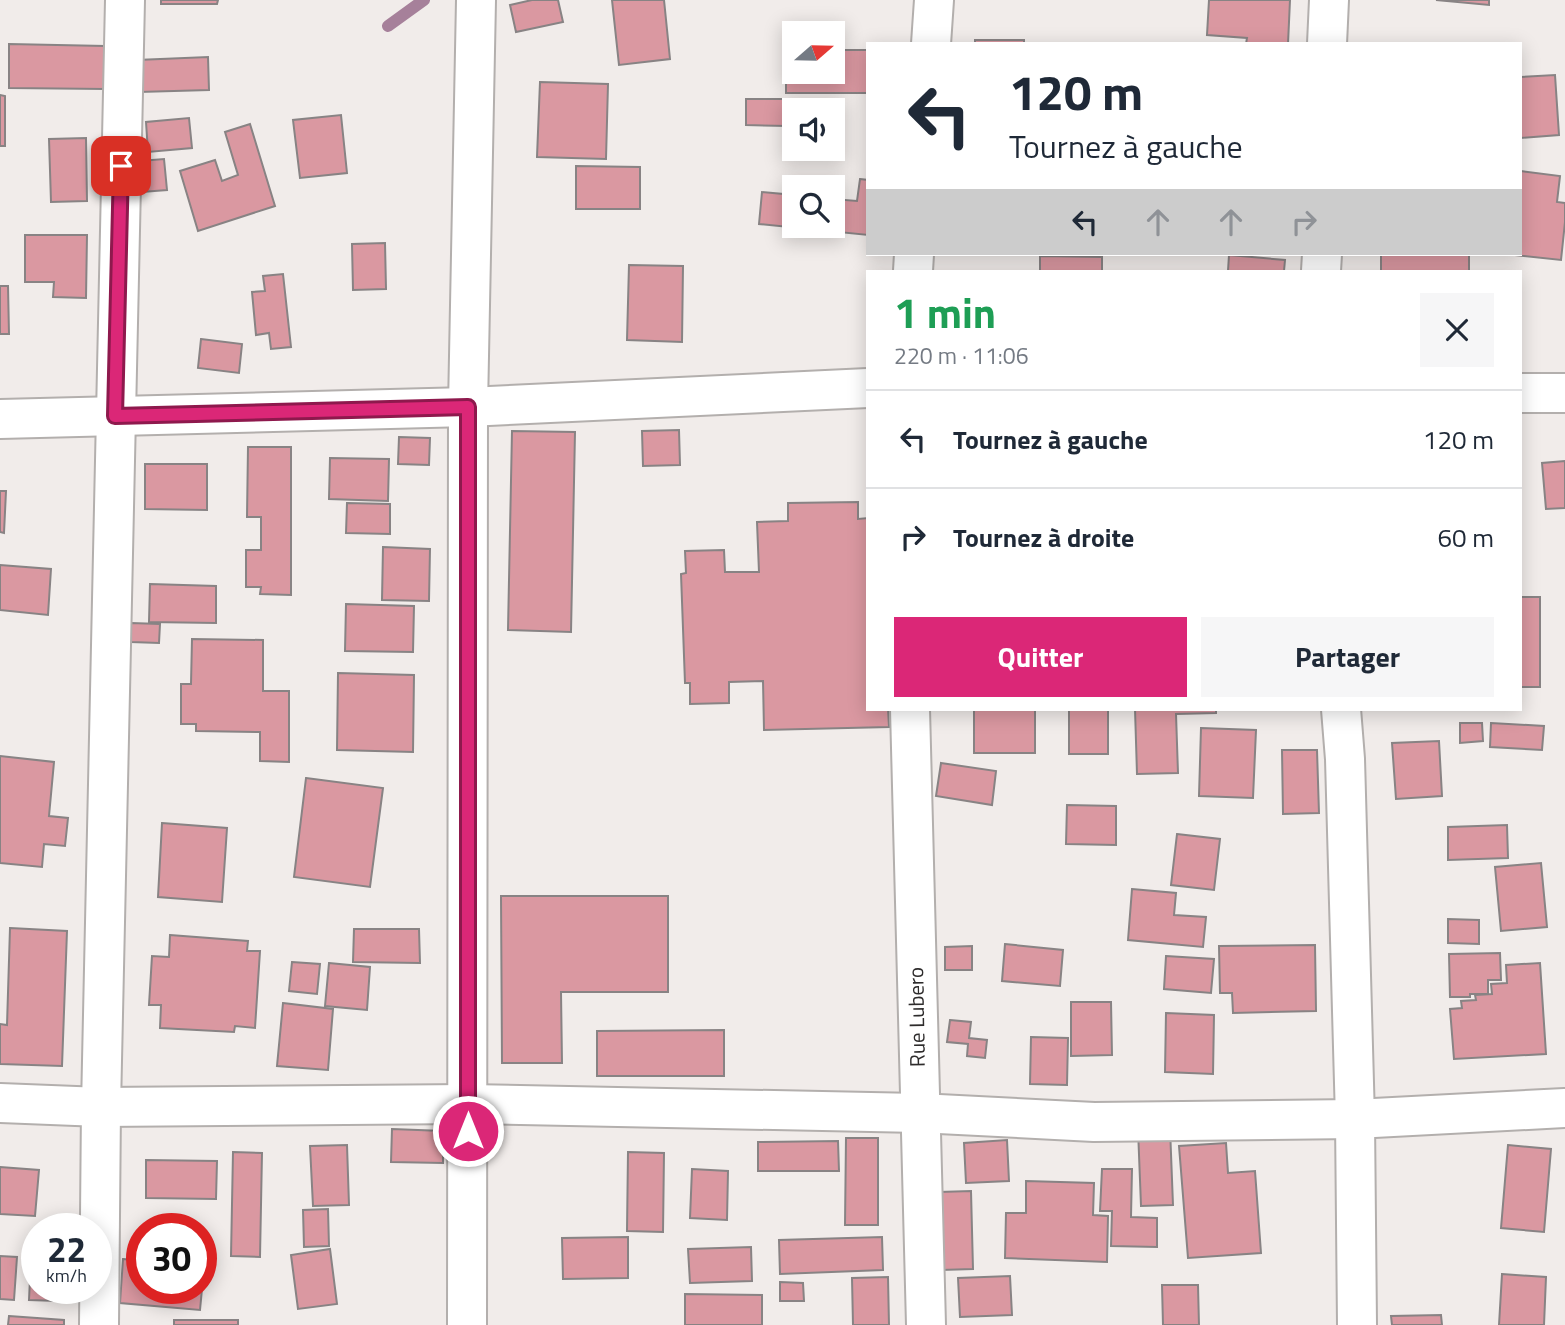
<!DOCTYPE html>
<html lang="fr">
<meta charset="utf-8">
<style>
:root{--surface:#fff;--page:#f6f6f7;--text:#1f2937;--muted:#747a83;--line:#e0e1e3;--accent:#db2777}
body{margin:0;font-family:"Titillium Web",sans-serif;background:var(--page);color:var(--text);height:100vh;display:flex;flex-direction:column;font-size:26px;white-space:nowrap}
*{box-sizing:border-box;margin:0}
p{font-size:23px;color:var(--muted)}
.icon{flex:none;width:38px;height:38px;fill:none;stroke:currentColor;stroke-width:2;stroke-linecap:round;stroke-linejoin:round}
.map{position:relative;flex:1;overflow:hidden}
.panel{position:absolute;left:866px;top:270px;width:656px;height:441px;display:flex;flex-direction:column;background:var(--surface);border-radius:0px;box-shadow:0 4px 18px #0003}
.panel>*{flex:none}
.hud{position:absolute;left:866px;top:42px;width:656px;height:214px;border-radius:0px;box-shadow:0 4px 18px #0003;background:#fff;color:var(--text);overflow:hidden}
.needle{width:46px;rotate:70deg}
.controls{position:absolute;left:782px;top:21px;display:grid;gap:14px}
.controls a{display:grid;place-items:center;width:63px;height:63px;border-radius:0px;background:var(--surface);box-shadow:0 4px 18px #0003;font-size:35px}
.speed{position:absolute;left:21px;top:1213px;display:flex;gap:14px;font-size:35px;font-weight:700;text-align:center}
.speed>*{display:grid;place-content:center;width:91px;height:91px;border-radius:50%;background:var(--surface);box-shadow:0 4px 18px #0003;line-height:1}
.speed small{font-size:18px;font-weight:400}
.speed .limit{border:10px solid #d22;background:#fff;color:#111}
.pin{position:absolute;display:grid;place-items:center;width:60px;height:60px;color:#fff;margin:-30px;border-radius:14px;box-shadow:0 4px 10px #0006}
.me{position:absolute;width:77px;margin:-38px;rotate:0deg;stroke-linejoin:round;filter:drop-shadow(0 0 5px #0008)}
.turn{display:flex;align-items:center;gap:24px;height:147px;padding:0 28px;font-size:32px}
.turn .icon{width:91px;height:91px;stroke-width:2.5}
.turn b{display:block;font-size:49px;line-height:60px}
.lanes{display:flex;align-items:center;height:66px;padding:0 28px;background:#0003;justify-content:center;gap:35px;direction:ltr}
.lanes .off{opacity:.35}
.round{display:grid;place-items:center;flex:none;width:74px;height:74px;border-radius:0px;background:var(--page)}
.headline{display:flex;align-items:center;justify-content:space-between;height:119px;padding:0 28px}
h1{font-size:42px;font-weight:700;line-height:52px;color:#1e9e55}
.button{display:flex;gap:14px;margin-top:auto;padding:14px 28px}
.button a{flex:1;height:80px;border-radius:0px;background:var(--accent);color:#fff;font-size:28px;font-weight:700;line-height:80px;text-align:center}
.button a+a{background:var(--page);color:var(--text)}
ul{padding:0;list-style:none}
li{display:flex;align-items:center;gap:21px;height:98px;padding:0 28px;border-top:2px solid var(--line)}
li div{flex:1}
li b{display:block;font-size:26px}
li em{font-style:normal}
.map>svg:first-child{display:block}
.lines{fill:none;stroke-linecap:round;stroke-linejoin:round}
.stream{stroke:#a6809a;stroke-width:12}
.building{fill:#da98a1;stroke:#888384;stroke-width:2}
.minor-casing{stroke:#b3afad;stroke-width:42}
.minor{stroke:#fff;stroke-width:38}
.route-casing{stroke:#8e194d;stroke-width:18}
.route{stroke:#db2777;stroke-width:12}
.labels{text-anchor:middle;stroke-width:5;stroke-linejoin:round;paint-order:stroke}
.street-label{font-size:21px;fill:#2e2c2c;stroke:#fff}
</style>
<div class="map">
<svg width="1565" height="1325" viewBox="0 0 1565 1325">
<rect width="100%" height="100%" fill="#f1ecea"/>
<g class="lines">
<path class="stream" d="M 388,26 L 424,0"/>
</g>
<g class="building">
<path d="M 161,0 L 218,0 L 217,4 L 161,4 Z"/>
<path d="M 532,0 L 558,0 L 563,22 L 516,32 L 510,5 Z"/>
<path d="M 612,0 L 664,0 L 670,59 L 619,65 Z"/>
<path d="M 1209,0 L 1290,0 L 1288,44 L 1246,44 L 1247,38 L 1207,35 Z"/>
<path d="M 1436,0 L 1489,0 L 1489,5 Z"/>
<rect x="975" y="40" width="49" height="4"/>
<path d="M 9,44 L 105,46 L 105,89 L 9,88 Z"/>
<path d="M 786,49 L 794,49 L 794,72 L 833,72 L 833,50 L 868,50 L 868,93 L 786,93 Z"/>
<path d="M 208,57 L 209,90 L 139,92 L 137,60 Z"/>
<path d="M 1555,75 L 1559,135 L 1521,138 L 1521,77 Z"/>
<path d="M 540,82 L 608,84 L 606,159 L 537,157 Z"/>
<path d="M 0,95 L 5,96 L 5,146 L 0,146 Z"/>
<path d="M 746,99 L 787,99 L 787,126 L 746,125 Z"/>
<path d="M 341,115 L 347,173 L 300,178 L 293,120 Z"/>
<path d="M 189,118 L 192,148 L 148,152 L 146,122 Z"/>
<path d="M 250,124 L 275,206 L 198,231 L 180,171 L 215,160 L 222,181 L 238,175 L 225,132 Z"/>
<path d="M 86,138 L 87,201 L 51,202 L 49,139 Z"/>
<path d="M 164,159 L 167,190 L 142,192 L 140,161 Z"/>
<path d="M 576,166 L 640,167 L 640,209 L 576,209 Z"/>
<path d="M 1521,171 L 1560,176 L 1557,202 L 1565,203 L 1565,222 L 1561,260 L 1506,254 L 1521,254 Z"/>
<path d="M 860,179 L 868,180 L 868,235 L 759,224 L 762,192 L 794,195 L 794,226 L 833,226 L 833,199 L 857,201 Z"/>
<path d="M 25,235 L 87,235 L 86,298 L 53,297 L 54,282 L 25,282 Z"/>
<path d="M 385,243 L 386,289 L 353,290 L 352,244 Z"/>
<rect x="1381" y="254" width="88" height="17"/>
<path d="M 1229,255 L 1285,260 L 1284,271 L 1228,271 Z"/>
<path d="M 1040,256 L 1102,257 L 1102,271 L 1040,271 Z"/>
<path d="M 629,265 L 683,266 L 682,342 L 627,340 Z"/>
<path d="M 283,274 L 291,347 L 271,349 L 269,333 L 256,335 L 252,292 L 265,291 L 263,276 Z"/>
<path d="M 0,286 L 8,286 L 9,334 L 0,334 Z"/>
<path d="M 201,339 L 242,344 L 239,373 L 198,368 Z"/>
<path d="M 679,430 L 680,465 L 643,466 L 642,431 Z"/>
<path d="M 512,431 L 575,432 L 571,632 L 508,630 Z"/>
<path d="M 399,437 L 430,438 L 429,465 L 398,464 Z"/>
<path d="M 248,447 L 291,447 L 291,595 L 260,594 L 261,587 L 246,587 L 246,550 L 261,550 L 261,517 L 247,517 Z"/>
<path d="M 330,458 L 389,459 L 388,501 L 329,499 Z"/>
<path d="M 1565,461 L 1565,508 L 1546,509 L 1542,463 Z"/>
<path d="M 145,464 L 207,464 L 207,510 L 145,509 Z"/>
<path d="M 0,491 L 6,491 L 4,533 L 0,532 Z"/>
<path d="M 858,502 L 858,519 L 868,518 L 868,709 L 888,709 L 889,727 L 764,730 L 763,681 L 729,682 L 729,703 L 690,704 L 690,683 L 685,683 L 681,574 L 686,573 L 685,551 L 724,550 L 725,572 L 759,572 L 757,522 L 788,521 L 788,503 Z"/>
<path d="M 347,503 L 390,504 L 390,534 L 346,533 Z"/>
<path d="M 383,547 L 430,549 L 429,601 L 382,600 Z"/>
<path d="M 0,565 L 51,569 L 48,615 L 0,610 Z"/>
<path d="M 150,584 L 216,586 L 216,623 L 149,622 Z"/>
<rect x="1521" y="597" width="19" height="90"/>
<path d="M 346,604 L 414,606 L 413,652 L 345,651 Z"/>
<path d="M 131,623 L 160,624 L 159,643 L 131,642 Z"/>
<path d="M 192,639 L 263,640 L 263,691 L 289,691 L 289,762 L 260,761 L 260,732 L 196,731 L 196,724 L 181,724 L 181,684 L 191,684 Z"/>
<path d="M 338,673 L 414,675 L 413,752 L 337,750 Z"/>
<rect x="974" y="709" width="61" height="44"/>
<rect x="1069" y="709" width="39" height="45"/>
<path d="M 1135,709 L 1216,709 L 1216,713 L 1176,714 L 1178,773 L 1137,774 Z"/>
<path d="M 1460,723 L 1482,723 L 1483,741 L 1460,743 Z"/>
<path d="M 1491,723 L 1544,726 L 1542,750 L 1490,747 Z"/>
<path d="M 1201,728 L 1256,730 L 1253,798 L 1199,796 Z"/>
<path d="M 1439,741 L 1442,796 L 1396,799 L 1392,743 Z"/>
<path d="M 1282,750 L 1317,750 L 1319,813 L 1283,814 Z"/>
<path d="M 0,756 L 54,762 L 49,816 L 68,818 L 65,846 L 44,844 L 42,867 L 0,863 Z"/>
<path d="M 941,763 L 996,771 L 992,805 L 936,796 Z"/>
<path d="M 306,778 L 383,788 L 370,887 L 294,877 Z"/>
<path d="M 1067,805 L 1116,806 L 1116,845 L 1066,844 Z"/>
<path d="M 162,823 L 227,828 L 222,902 L 158,897 Z"/>
<path d="M 1507,825 L 1508,858 L 1448,860 L 1448,827 Z"/>
<path d="M 1177,834 L 1220,839 L 1214,890 L 1171,885 Z"/>
<path d="M 1541,863 L 1547,927 L 1501,931 L 1495,867 Z"/>
<path d="M 1132,889 L 1176,893 L 1174,915 L 1206,917 L 1203,947 L 1128,940 Z"/>
<path d="M 501,896 L 668,896 L 668,992 L 561,992 L 562,1063 L 502,1063 Z"/>
<path d="M 1448,919 L 1479,920 L 1479,944 L 1448,943 Z"/>
<path d="M 10,928 L 67,931 L 62,1066 L 0,1064 L 0,1024 L 7,1025 Z"/>
<path d="M 354,929 L 419,929 L 420,963 L 353,962 Z"/>
<path d="M 170,935 L 248,941 L 247,951 L 260,951 L 255,1028 L 235,1026 L 234,1032 L 160,1028 L 161,1005 L 149,1005 L 152,956 L 169,957 Z"/>
<path d="M 1005,944 L 1063,950 L 1060,986 L 1002,981 Z"/>
<path d="M 1315,945 L 1316,1011 L 1233,1013 L 1232,993 L 1220,993 L 1219,946 Z"/>
<path d="M 972,946 L 972,970 L 945,970 L 945,947 Z"/>
<path d="M 1500,953 L 1501,980 L 1488,980 L 1488,994 L 1470,994 L 1470,997 L 1450,997 L 1449,954 Z"/>
<path d="M 1166,956 L 1214,959 L 1211,993 L 1164,989 Z"/>
<path d="M 292,962 L 320,964 L 317,994 L 289,991 Z"/>
<path d="M 329,963 L 370,967 L 367,1010 L 325,1006 Z"/>
<path d="M 1540,963 L 1546,1054 L 1454,1059 L 1450,1009 L 1462,1008 L 1461,1001 L 1476,1000 L 1475,995 L 1492,994 L 1491,984 L 1507,983 L 1506,965 Z"/>
<path d="M 1071,1002 L 1111,1002 L 1112,1055 L 1071,1056 Z"/>
<path d="M 283,1003 L 333,1009 L 328,1070 L 277,1066 Z"/>
<path d="M 1166,1013 L 1214,1015 L 1213,1074 L 1165,1072 Z"/>
<path d="M 950,1020 L 971,1022 L 969,1038 L 987,1040 L 985,1058 L 967,1056 L 968,1044 L 947,1042 Z"/>
<path d="M 724,1030 L 724,1076 L 597,1076 L 597,1031 Z"/>
<path d="M 1031,1037 L 1068,1038 L 1067,1085 L 1030,1084 Z"/>
<path d="M 1170,1128 L 1173,1205 L 1141,1206 L 1138,1129 Z"/>
<path d="M 392,1129 L 443,1131 L 443,1163 L 391,1162 Z"/>
<path d="M 846,1138 L 878,1138 L 878,1225 L 845,1225 Z"/>
<path d="M 1007,1140 L 1009,1181 L 966,1183 L 964,1143 Z"/>
<path d="M 838,1141 L 839,1171 L 758,1171 L 758,1142 Z"/>
<path d="M 1226,1143 L 1228,1173 L 1255,1171 L 1261,1253 L 1188,1258 L 1179,1146 Z"/>
<path d="M 347,1145 L 349,1205 L 313,1206 L 310,1146 Z"/>
<path d="M 1508,1145 L 1551,1149 L 1544,1232 L 1501,1228 Z"/>
<path d="M 233,1152 L 262,1153 L 260,1257 L 231,1256 Z"/>
<path d="M 628,1152 L 664,1153 L 663,1232 L 627,1231 Z"/>
<path d="M 146,1160 L 217,1161 L 216,1199 L 146,1198 Z"/>
<path d="M 0,1167 L 39,1170 L 35,1216 L 0,1214 Z"/>
<path d="M 692,1169 L 728,1171 L 727,1220 L 690,1218 Z"/>
<path d="M 1102,1169 L 1132,1169 L 1131,1217 L 1157,1218 L 1157,1247 L 1111,1246 L 1112,1211 L 1100,1211 Z"/>
<path d="M 1026,1181 L 1094,1183 L 1093,1215 L 1108,1216 L 1107,1262 L 1005,1258 L 1006,1213 L 1026,1213 Z"/>
<path d="M 971,1191 L 973,1269 L 941,1270 L 939,1192 Z"/>
<path d="M 328,1209 L 329,1246 L 304,1247 L 303,1210 Z"/>
<path d="M 628,1237 L 628,1278 L 563,1279 L 562,1238 Z"/>
<path d="M 882,1237 L 883,1270 L 780,1274 L 779,1240 Z"/>
<path d="M 751,1247 L 752,1281 L 690,1283 L 688,1249 Z"/>
<path d="M 330,1249 L 337,1304 L 298,1309 L 291,1255 Z"/>
<path d="M 0,1256 L 17,1257 L 14,1300 L 0,1299 Z"/>
<path d="M 31,1258 L 37,1259 L 37,1288 L 59,1288 L 58,1301 L 29,1300 Z"/>
<path d="M 123,1259 L 142,1261 L 142,1288 L 201,1288 L 201,1267 L 204,1268 L 200,1310 L 120,1303 Z"/>
<path d="M 1502,1274 L 1546,1277 L 1544,1325 L 1499,1325 Z"/>
<path d="M 1010,1276 L 1012,1315 L 960,1317 L 958,1278 Z"/>
<path d="M 888,1277 L 889,1325 L 853,1325 L 852,1278 Z"/>
<path d="M 780,1282 L 803,1283 L 804,1301 L 780,1301 Z"/>
<path d="M 1162,1285 L 1198,1285 L 1199,1325 L 1163,1325 Z"/>
<path d="M 685,1294 L 762,1295 L 762,1325 L 685,1325 Z"/>
<path d="M 1441,1315 L 1442,1325 L 1392,1325 L 1391,1316 Z"/>
<path d="M 9,1316 L 64,1320 L 64,1325 L 8,1325 Z"/>
<rect x="174" y="1320" width="64" height="5"/>
</g>
<g class="lines">
<g class="minor-casing">
<g id="minor">
<path d="M 931,44 L 934,0"/>
<path d="M 1327,44 L 1329,0"/>
<path d="M 913,271 L 914,254"/>
<path d="M 1321,271 L 1322,254"/>
<path d="M 1521,393 L 1565,393"/>
<path d="M 0,419 L 468,407 L 868,388"/>
<path d="M 910,709 L 926,1325"/>
<path d="M 1341,709 L 1345,759 L 1355,1119 L 1357,1325"/>
<path d="M 0,1103 L 101,1107 L 468,1104 L 919,1113 L 1094,1122 L 1355,1119 L 1565,1108"/>
<path d="M 99,1325 L 101,1107 L 125,0"/>
<path d="M 467,1325 L 468,407 L 476,0"/>
</g>
</g>
<use href="#minor" class="minor"/>
</g>
<g class="lines">
<g class="route-casing">
<path id="route" d="M 121,166 L 115,416 L 468,407 L 468,1131"/>
</g>
<use href="#route" class="route"/>
</g>
<g class="labels">
<g class="street-label">
<text transform="translate(917 1017) rotate(-91)" y="7">Rue Lubero</text>
</g>
</g>
</svg>
<div class="controls">
<a><svg class="needle" viewBox="-14 -14 28 28"><path d="M0-13l5 13h-10z" fill="#e53935"/><path d="M0 13l5-13h-10z" fill="#747a83"/></svg></a>
<a><svg class="icon" aria-label="sound" viewBox="0 0 24 24"><path d="M4 9h4l5-4v14l-5-4H4zM17 9q2 3 0 6"/></svg></a>
<a><svg class="icon" aria-label="search" viewBox="0 0 24 24"><circle cx="10" cy="10" r="6"/><path d="M15 15l6 6"/></svg></a>
</div>
<div class="speed"><div>22<small>km/h</small></div><div class="limit">30</div></div>
<div class="pin" style="left:121px;top:166px;background:#d93025"><svg class="icon" aria-label="arrive" viewBox="0 0 24 24"><path d="M6 21V4h12l-3 4 3 4H6"/></svg></div>
<svg class="me" style="left:468px;top:1131px" viewBox="-20 -20 40 40"><circle r="17" fill="#db2777" stroke="#fff" stroke-width="3"/><path d="M0-11L8 9 0 5-8 9z" fill="#fff"/></svg>
<div class="hud">
<div class="turn"><svg class="icon" aria-label="left" viewBox="0 0 24 24"><path d="M17 20v-9H6M10 6l-5 5 5 5"/></svg><div><b>120 m</b>Tournez à gauche</div></div>
<div class="lanes"><svg class="icon" aria-label="left" viewBox="0 0 24 24"><path d="M17 20v-9H6M10 6l-5 5 5 5"/></svg><svg class="icon off" aria-label="ahead" viewBox="0 0 24 24"><path d="M12 20V5M6 11l6-6 6 6"/></svg><svg class="icon off" aria-label="ahead" viewBox="0 0 24 24"><path d="M12 20V5M6 11l6-6 6 6"/></svg><svg class="icon off" aria-label="right" viewBox="0 0 24 24"><path d="M7 20v-9h11M14 6l5 5-5 5"/></svg></div>
</div>
<section class="panel">
<div class="headline"><div><h1>1 min</h1><p>220 m · 11:06</p></div><a class="round"><svg class="icon" aria-label="close" viewBox="0 0 24 24"><path d="M6 6l12 12M18 6L6 18"/></svg></a></div>
<ul>
<li><svg class="icon" aria-label="left" viewBox="0 0 24 24"><path d="M17 20v-9H6M10 6l-5 5 5 5"/></svg><div><b>Tournez à gauche</b></div><em>120 m</em></li>
<li><svg class="icon" aria-label="right" viewBox="0 0 24 24"><path d="M7 20v-9h11M14 6l5 5-5 5"/></svg><div><b>Tournez à droite</b></div><em>60 m</em></li>
</ul>
<div class="button"><a>Quitter</a><a>Partager</a></div>
</section>
</div>
